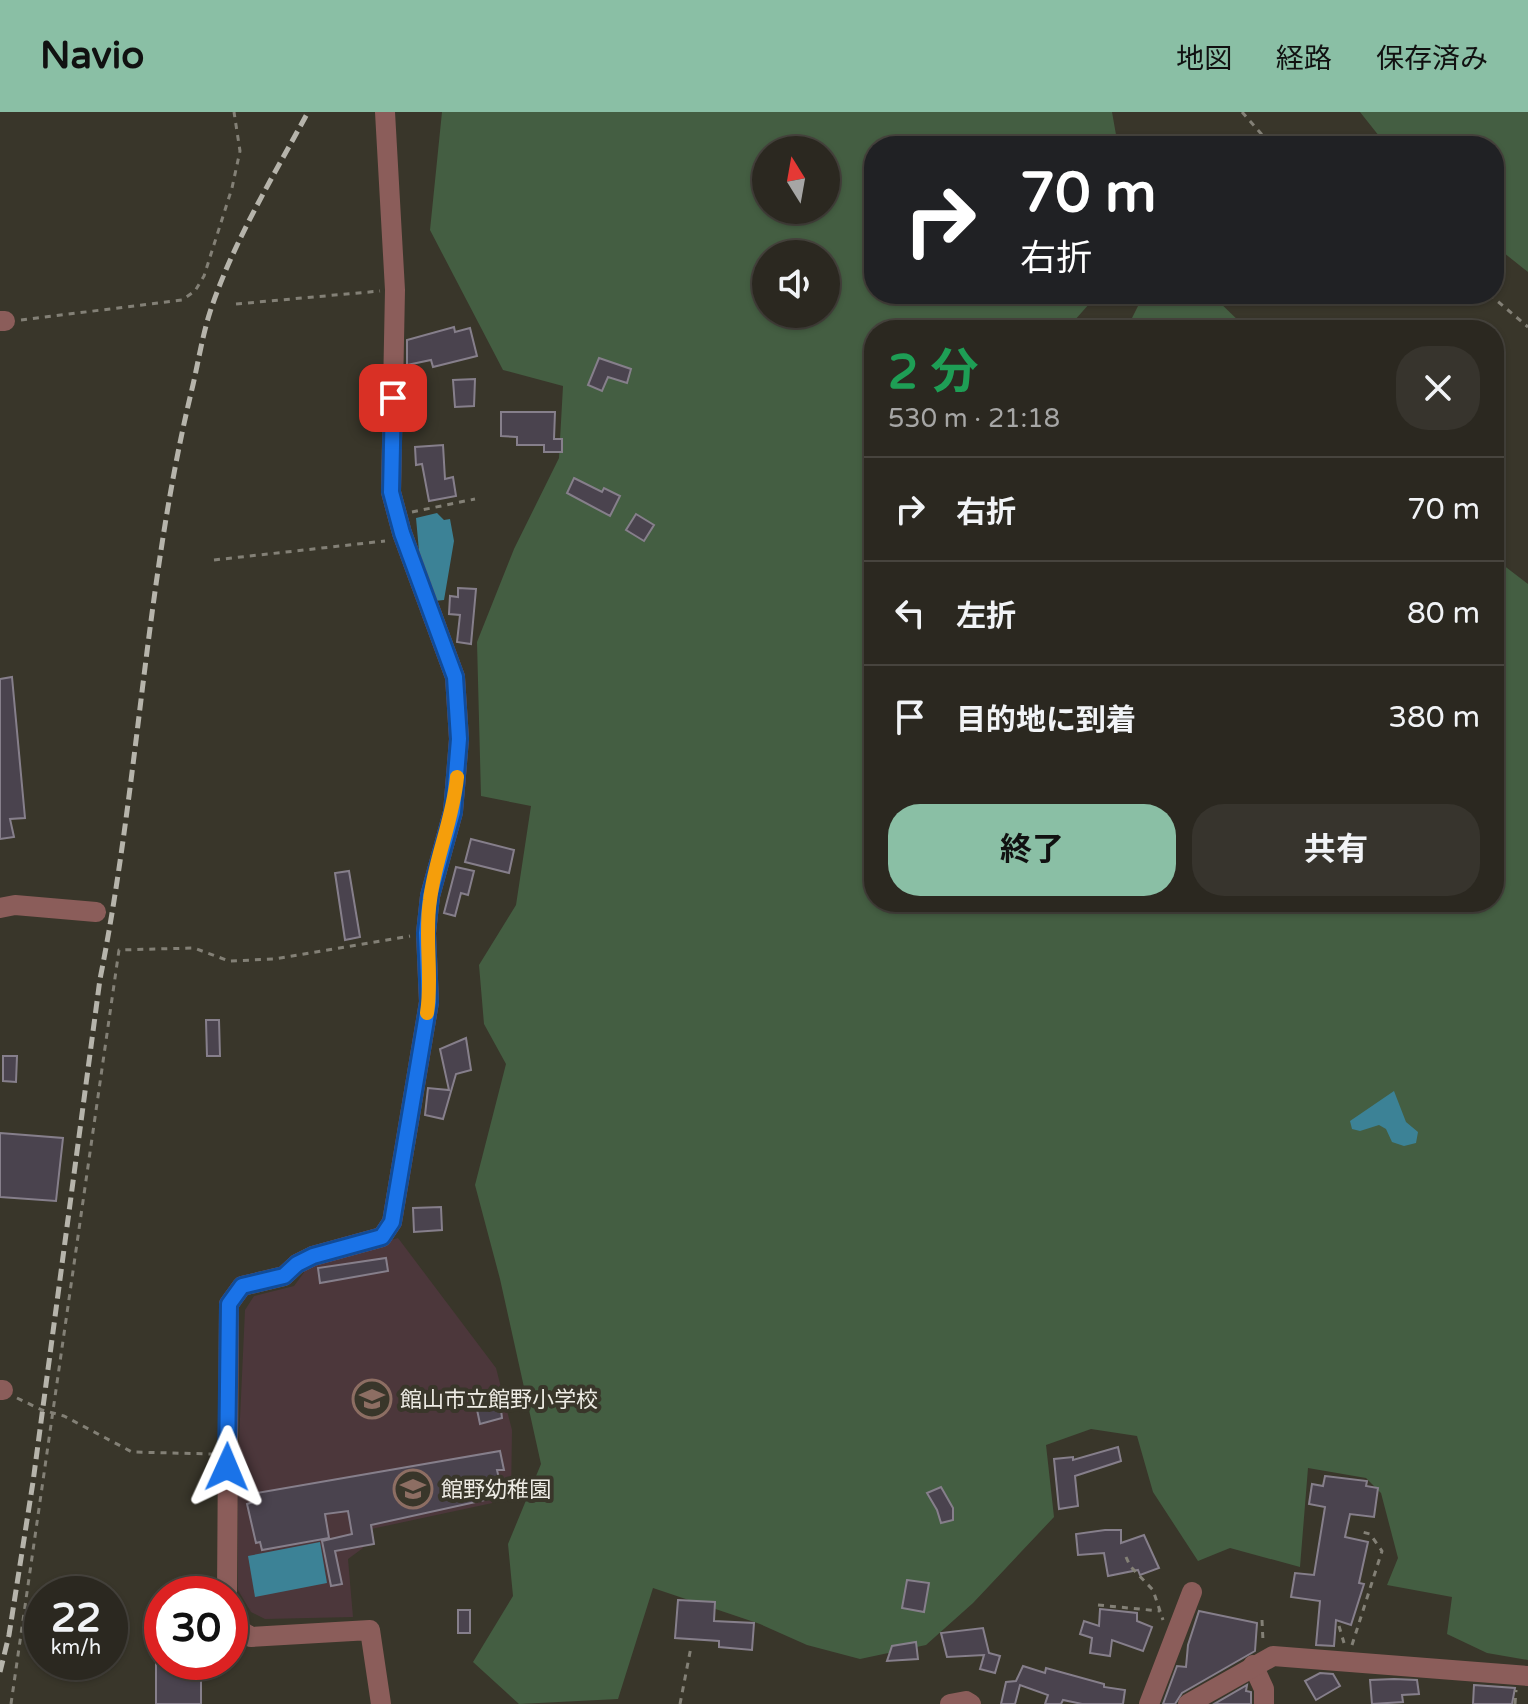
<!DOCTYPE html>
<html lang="ja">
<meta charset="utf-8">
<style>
:root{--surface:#2b2820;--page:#37342d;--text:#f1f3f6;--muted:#a6a6a5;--line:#47443e;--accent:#8abfa5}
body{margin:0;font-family:"Varela Round","Noto Sans JP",sans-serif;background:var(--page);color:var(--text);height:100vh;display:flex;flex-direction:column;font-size:30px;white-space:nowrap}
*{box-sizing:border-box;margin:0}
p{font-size:26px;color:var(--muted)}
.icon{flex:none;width:44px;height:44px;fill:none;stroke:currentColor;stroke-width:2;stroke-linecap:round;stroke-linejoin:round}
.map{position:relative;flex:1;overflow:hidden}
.panel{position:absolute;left:864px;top:208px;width:640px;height:592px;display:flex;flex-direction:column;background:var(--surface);border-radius:32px;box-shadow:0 2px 6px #0004,0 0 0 2px var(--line)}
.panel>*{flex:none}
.top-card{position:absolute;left:864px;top:24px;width:640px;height:168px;border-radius:32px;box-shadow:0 2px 6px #0004,0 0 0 2px var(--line);background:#202124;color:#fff;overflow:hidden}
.needle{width:52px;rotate:349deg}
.fabs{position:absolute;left:752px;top:24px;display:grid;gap:16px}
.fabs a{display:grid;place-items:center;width:88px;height:88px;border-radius:50%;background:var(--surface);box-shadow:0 2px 6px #0004,0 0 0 2px var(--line);font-size:40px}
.speed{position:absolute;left:24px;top:1464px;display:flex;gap:16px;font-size:40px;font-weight:700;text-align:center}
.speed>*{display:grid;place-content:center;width:104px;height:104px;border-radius:50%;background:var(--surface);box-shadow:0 2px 6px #0004,0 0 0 2px var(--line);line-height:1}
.speed small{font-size:20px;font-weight:400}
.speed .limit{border:12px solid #d22;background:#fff;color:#111}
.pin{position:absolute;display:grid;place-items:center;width:68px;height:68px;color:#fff;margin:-34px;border-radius:16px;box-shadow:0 4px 12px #0006}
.me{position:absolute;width:88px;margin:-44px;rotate:1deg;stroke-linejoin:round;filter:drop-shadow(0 0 6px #0008)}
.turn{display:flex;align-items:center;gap:28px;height:168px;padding:0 24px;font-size:36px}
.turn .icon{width:104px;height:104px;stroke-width:2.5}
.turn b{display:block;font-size:56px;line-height:68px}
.round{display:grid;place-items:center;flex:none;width:84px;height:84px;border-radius:32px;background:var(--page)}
.headline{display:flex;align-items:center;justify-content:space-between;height:136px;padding:0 24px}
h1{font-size:48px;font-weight:700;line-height:60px;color:#1e9e55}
.action{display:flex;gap:16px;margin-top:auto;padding:16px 24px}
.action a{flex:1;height:92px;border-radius:32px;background:var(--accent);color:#111;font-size:32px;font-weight:700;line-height:92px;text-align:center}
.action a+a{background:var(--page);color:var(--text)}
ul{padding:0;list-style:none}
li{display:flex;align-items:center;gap:24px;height:104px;padding:0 24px;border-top:2px solid var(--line)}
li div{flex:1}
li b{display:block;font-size:30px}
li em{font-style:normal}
header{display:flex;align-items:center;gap:48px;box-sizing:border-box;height:112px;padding:0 40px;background:var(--accent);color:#111}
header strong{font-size:38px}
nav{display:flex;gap:44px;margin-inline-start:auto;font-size:28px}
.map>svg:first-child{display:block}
.education{fill:#4c373b}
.green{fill:#445e42;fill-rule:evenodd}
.water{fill:#3c8296}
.building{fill:#4a434e;stroke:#867f8b;stroke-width:2}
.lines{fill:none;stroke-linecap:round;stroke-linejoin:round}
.path{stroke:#838076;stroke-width:3;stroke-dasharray:6 6;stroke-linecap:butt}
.minor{stroke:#8b5d5a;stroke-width:20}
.rail{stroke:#b6b4ab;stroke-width:5;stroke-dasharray:12 6;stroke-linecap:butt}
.route-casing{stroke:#114b97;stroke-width:20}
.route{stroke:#1a73e8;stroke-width:14}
.slow{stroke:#f59e0b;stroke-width:14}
.labels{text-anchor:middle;stroke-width:8;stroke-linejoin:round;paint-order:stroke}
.poi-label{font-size:22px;fill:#edebe4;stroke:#39362a;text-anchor:start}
</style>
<header>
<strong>Navio</strong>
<nav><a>地図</a><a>経路</a><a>保存済み</a></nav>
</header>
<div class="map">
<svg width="1528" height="1592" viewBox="0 0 1528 1592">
<rect width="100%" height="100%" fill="#39362a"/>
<path class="education" d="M 398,1126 L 496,1256 L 512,1318 L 511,1387 L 362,1419 L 363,1436 L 348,1447 L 353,1505 L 265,1507 L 251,1500 L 238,1478 L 238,1350 L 245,1198 L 254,1184 L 294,1174 L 311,1151 Z"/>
<g class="green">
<path d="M 442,0 L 1112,0 L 1118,34 L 874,34 L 874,182 L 1098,182 L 1066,218 L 874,218 L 874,790 L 1494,790 L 1494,446 L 1528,472 L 1528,1548 L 1487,1541 L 1447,1522 L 1452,1485 L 1387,1473 L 1398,1446 L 1381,1381 L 1366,1366 L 1308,1356 L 1300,1455 L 1230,1436 L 1198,1449 L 1153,1380 L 1137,1324 L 1091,1317 L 1046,1333 L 1054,1405 L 973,1491 L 926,1533 L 860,1547 L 807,1533 L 760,1512 L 653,1476 L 618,1587 L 519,1592 L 473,1550 L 513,1484 L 508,1432 L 541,1352 L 500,1167 L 475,1073 L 506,952 L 484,912 L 479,853 L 516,793 L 531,694 L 481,684 L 477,530 L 514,437 L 559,346 L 563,274 L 503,258 L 430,118 ZM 766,38 L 826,38 L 826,98 L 766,98 ZM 766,142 L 826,142 L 826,202 L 766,202 Z"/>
<path d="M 1360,0 L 1528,0 L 1528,160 L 1494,133 L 1494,34 L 1387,34 Z"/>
<path d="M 1144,182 L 1211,182 L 1248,218 L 1126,218 Z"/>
</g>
<g class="water">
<path d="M 437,401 L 444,408 L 450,407 L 454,429 L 444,488 L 434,489 L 419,439 L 416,406 Z"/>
<path d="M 1394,979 L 1406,1010 L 1418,1020 L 1416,1031 L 1404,1034 L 1392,1030 L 1386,1017 L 1379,1013 L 1360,1019 L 1352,1017 L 1350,1009 Z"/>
<path d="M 320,1430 L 327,1471 L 255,1485 L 248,1444 Z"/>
</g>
<g class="building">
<path d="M 454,215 L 455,220 L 470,216 L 477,244 L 433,255 L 431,248 L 407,253 L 407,228 Z"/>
<path d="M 599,246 L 631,257 L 627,271 L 608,265 L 602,279 L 588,273 Z"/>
<path d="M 475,267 L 474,294 L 455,295 L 453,268 Z"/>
<path d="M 501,300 L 555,300 L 554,327 L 562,327 L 562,340 L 544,340 L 544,333 L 517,333 L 517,325 L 501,324 Z"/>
<path d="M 443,333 L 445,367 L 453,365 L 456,384 L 429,389 L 422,352 L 416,353 L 415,335 Z"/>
<path d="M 574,366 L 602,380 L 604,376 L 620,384 L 610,404 L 567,381 Z"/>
<path d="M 636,402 L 654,413 L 644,429 L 626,418 Z"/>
<path d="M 458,476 L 476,477 L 471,532 L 457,530 L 460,503 L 449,502 L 450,484 L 458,485 Z"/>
<path d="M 12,565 L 25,706 L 10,707 L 14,725 L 0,727 L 0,567 Z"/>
<path d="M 471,727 L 514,738 L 509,761 L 465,750 Z"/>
<path d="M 456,755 L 474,759 L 468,783 L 461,781 L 455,804 L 444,801 Z"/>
<path d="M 349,759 L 360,825 L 345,828 L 335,761 Z"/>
<path d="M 206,908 L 219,908 L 220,944 L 207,944 Z"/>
<path d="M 466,926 L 471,958 L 456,962 L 443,1007 L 425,1003 L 428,976 L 449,978 L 440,937 Z"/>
<path d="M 3,944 L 17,944 L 16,970 L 3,969 Z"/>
<path d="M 0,1021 L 63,1026 L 56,1089 L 0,1085 Z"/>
<path d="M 441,1095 L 442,1118 L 414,1120 L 413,1096 Z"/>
<path d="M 386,1146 L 388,1159 L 320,1171 L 318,1156 Z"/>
<path d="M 499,1282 L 502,1306 L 480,1312 L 475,1288 Z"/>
<path d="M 1118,1335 L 1121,1349 L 1075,1364 L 1078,1394 L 1059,1397 L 1054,1347 L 1073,1345 L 1073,1348 Z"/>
<path d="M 500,1339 L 504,1358 L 497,1358 L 503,1384 L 371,1413 L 374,1432 L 335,1439 L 342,1472 L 331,1474 L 322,1429 L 352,1422 L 348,1399 L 325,1402 L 329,1426 L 262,1438 L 260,1430 L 256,1431 L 247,1392 L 253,1390 L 251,1382 Z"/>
<path d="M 1325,1364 L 1367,1369 L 1366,1374 L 1378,1376 L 1374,1405 L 1350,1402 L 1345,1425 L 1368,1430 L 1359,1471 L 1364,1472 L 1351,1513 L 1336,1508 L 1334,1534 L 1316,1533 L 1320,1489 L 1291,1485 L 1295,1461 L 1314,1463 L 1325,1395 L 1309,1392 L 1312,1372 L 1323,1374 Z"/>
<path d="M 941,1375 L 953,1396 L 953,1408 L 941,1411 L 937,1398 L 927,1381 Z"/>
<path d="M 1105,1418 L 1121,1418 L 1121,1431 L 1144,1423 L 1159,1456 L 1140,1463 L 1138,1458 L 1108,1464 L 1104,1441 L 1078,1443 L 1076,1422 Z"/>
<path d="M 907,1468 L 929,1471 L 924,1500 L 902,1496 Z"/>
<path d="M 678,1488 L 715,1490 L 714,1509 L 754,1511 L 752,1538 L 719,1535 L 719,1529 L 675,1526 Z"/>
<path d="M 1100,1497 L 1137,1501 L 1137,1509 L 1152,1515 L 1143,1539 L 1112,1528 L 1110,1544 L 1090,1541 L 1092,1526 L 1080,1522 L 1084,1509 L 1099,1514 Z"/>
<rect x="458" y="1498" width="12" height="23"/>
<path d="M 1199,1499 L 1257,1511 L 1255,1539 L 1182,1581 L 1175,1592 L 1163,1592 L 1177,1554 L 1186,1555 L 1188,1533 Z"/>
<path d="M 983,1516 L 989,1541 L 1000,1544 L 995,1561 L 980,1557 L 984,1543 L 947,1545 L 941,1521 Z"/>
<path d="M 916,1530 L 918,1547 L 887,1549 L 892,1534 Z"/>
<rect x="156" y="1550" width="45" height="42"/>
<path d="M 1023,1554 L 1045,1561 L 1046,1556 L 1104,1572 L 1104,1575 L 1125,1578 L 1123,1592 L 1082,1592 L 1063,1588 L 1061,1592 L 1045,1592 L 1048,1583 L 1020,1573 L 1015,1592 L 1001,1592 L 1006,1570 L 1016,1569 Z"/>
<path d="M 1320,1561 L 1333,1562 L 1340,1574 L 1316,1588 L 1305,1569 Z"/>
<path d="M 1394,1567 L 1417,1568 L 1419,1582 L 1402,1583 L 1403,1590 L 1372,1592 L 1370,1568 Z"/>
<path d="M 1247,1573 L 1246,1579 L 1251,1580 L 1251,1592 L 1214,1592 Z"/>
<path d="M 1474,1573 L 1515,1576 L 1512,1592 L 1473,1592 Z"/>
</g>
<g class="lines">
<g class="path">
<path d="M 1242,0 L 1272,34"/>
<path d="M 1489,182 L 1528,215"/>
<path d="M 236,192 L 380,179"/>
<path d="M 21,208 L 182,188 L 195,179 L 204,164 L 232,76 L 240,39 L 234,0"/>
<path d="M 412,400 L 475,387"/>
<path d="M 214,448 L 385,429"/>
<path d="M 17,1286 L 42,1298 L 64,1304 L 132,1340 L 213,1342"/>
<path d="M 1126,1445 L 1130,1454 L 1153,1478 L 1163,1508"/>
<path d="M 1098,1493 L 1160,1499"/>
<path d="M 1262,1508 L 1263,1529"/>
<path d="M 1339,1514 L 1344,1531"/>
<path d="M 1352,1533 L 1382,1439 L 1370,1422 L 1358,1419"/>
<path d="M 11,1592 L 119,838 L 194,836 L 229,849 L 275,847 L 410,824"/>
<path d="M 680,1592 L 691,1535"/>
<path d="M 1515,1592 L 1516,1578"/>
</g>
<g class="minor">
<path d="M 0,209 L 5,209"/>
<path d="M 0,796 L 15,793 L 96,800"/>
<path d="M 0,1278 L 3,1278"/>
<path d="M 227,1482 L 229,1192 L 242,1174 L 284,1164 L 297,1152 L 313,1144 L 382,1125 L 392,1110 L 429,890 L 426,821 L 430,784 L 453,700 L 459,627 L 455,565 L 402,421 L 391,380 L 395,178 L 385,0"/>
<path d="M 230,1502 L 235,1515 L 251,1525 L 370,1518 L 381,1592"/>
<path d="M 1253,1553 L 1264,1577 L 1264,1592"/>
<path d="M 950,1592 L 966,1589 L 971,1592"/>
<path d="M 1149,1592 L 1192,1480"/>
<path d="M 1188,1592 L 1273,1544 L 1528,1564"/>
</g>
<path class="rail" d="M 0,1560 L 9,1523 L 33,1370 L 100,867 C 139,672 145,471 192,277 C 198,252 202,225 210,200 C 233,130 273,65 308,0"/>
</g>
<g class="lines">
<g class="route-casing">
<path id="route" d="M 227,1355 L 229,1192 L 242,1174 L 284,1164 L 297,1152 L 313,1144 L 382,1125 L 392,1110 L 429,890 L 426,821 L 430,784 L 453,700 L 459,627 L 455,565 L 402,421 L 391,380 L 393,286"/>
</g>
<use href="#route" class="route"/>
<path class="slow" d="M 427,901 C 433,864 424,825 430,788 C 435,746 453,708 457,665"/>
</g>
<defs>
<g id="school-ring" transform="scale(2)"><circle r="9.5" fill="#39362a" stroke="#8d6e63" stroke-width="1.5"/><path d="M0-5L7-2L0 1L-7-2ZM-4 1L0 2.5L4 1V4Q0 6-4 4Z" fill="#8d6e63"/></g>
</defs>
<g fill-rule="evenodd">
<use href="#school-ring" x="372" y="1287"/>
<use href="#school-ring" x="413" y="1377"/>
</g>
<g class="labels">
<g class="poi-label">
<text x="400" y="1295">館山市立館野小学校</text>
<text x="441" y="1385">館野幼稚園</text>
</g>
</g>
</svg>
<div class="fabs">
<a><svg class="needle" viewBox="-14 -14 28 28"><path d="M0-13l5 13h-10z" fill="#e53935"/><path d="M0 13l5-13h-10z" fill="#a6a6a5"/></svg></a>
<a><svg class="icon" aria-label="sound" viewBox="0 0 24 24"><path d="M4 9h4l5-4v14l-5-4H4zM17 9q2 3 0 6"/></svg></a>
</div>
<div class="speed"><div>22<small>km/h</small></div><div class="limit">30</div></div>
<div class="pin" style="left:393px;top:286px;background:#d93025"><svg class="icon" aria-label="arrive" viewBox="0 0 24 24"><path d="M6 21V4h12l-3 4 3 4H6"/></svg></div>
<svg class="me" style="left:227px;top:1355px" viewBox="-20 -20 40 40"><path d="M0-17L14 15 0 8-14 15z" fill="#1a73e8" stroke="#fff" stroke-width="4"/></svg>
<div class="top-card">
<div class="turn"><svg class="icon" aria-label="right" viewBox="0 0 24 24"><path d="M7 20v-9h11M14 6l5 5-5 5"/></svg><div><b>70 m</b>右折</div></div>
</div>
<section class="panel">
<div class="headline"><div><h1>2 分</h1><p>530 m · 21:18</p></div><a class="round"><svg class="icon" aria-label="close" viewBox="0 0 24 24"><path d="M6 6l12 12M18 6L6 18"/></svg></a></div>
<ul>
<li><svg class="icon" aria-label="right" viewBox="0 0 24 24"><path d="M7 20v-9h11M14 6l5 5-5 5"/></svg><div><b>右折</b></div><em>70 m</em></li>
<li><svg class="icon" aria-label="left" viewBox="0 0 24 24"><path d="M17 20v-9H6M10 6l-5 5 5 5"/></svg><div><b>左折</b></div><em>80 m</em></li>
<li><svg class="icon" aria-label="arrive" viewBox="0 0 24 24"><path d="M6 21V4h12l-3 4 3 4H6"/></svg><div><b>目的地に到着</b></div><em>380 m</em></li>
</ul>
<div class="action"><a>終了</a><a>共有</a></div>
</section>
</div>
